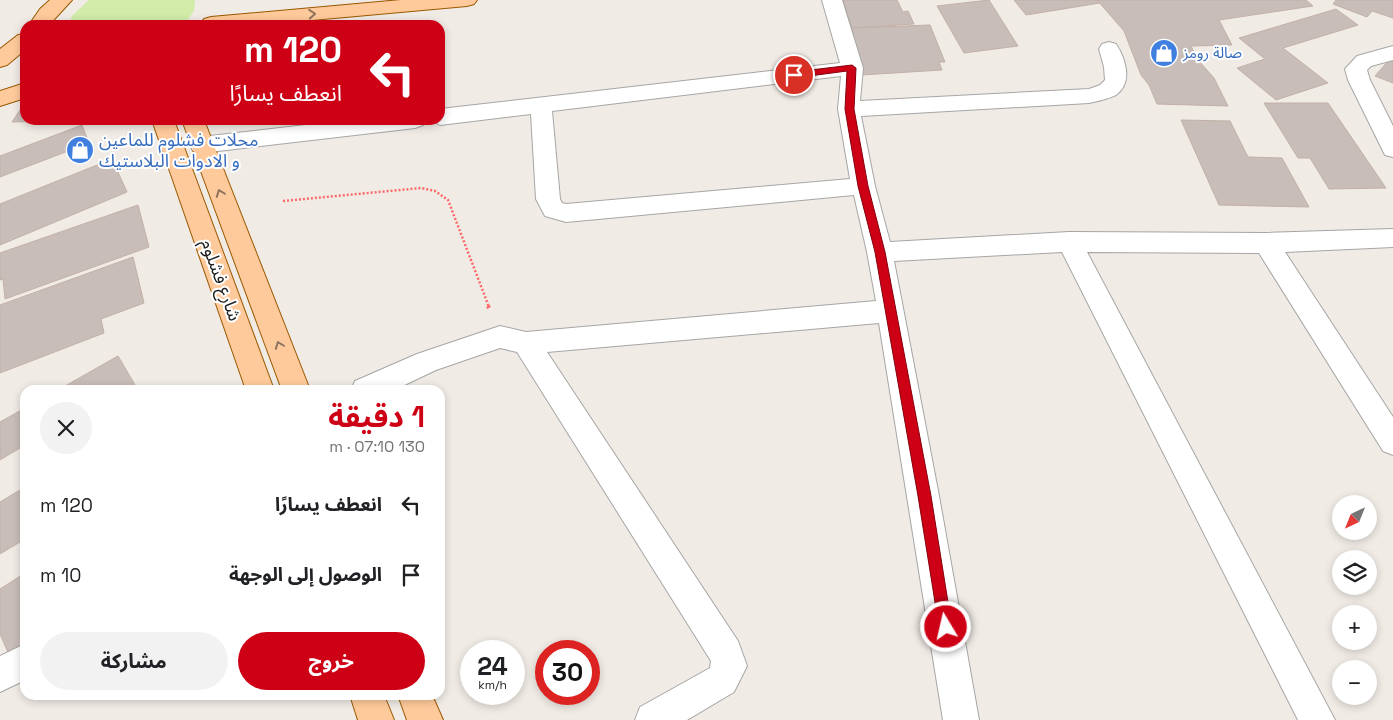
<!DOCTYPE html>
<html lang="ar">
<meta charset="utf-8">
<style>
:root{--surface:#fff;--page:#f2f2f2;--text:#202124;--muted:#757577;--accent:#ce0015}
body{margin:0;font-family:"Space Grotesk","Noto Sans Arabic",sans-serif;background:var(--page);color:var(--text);direction:rtl;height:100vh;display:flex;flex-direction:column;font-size:19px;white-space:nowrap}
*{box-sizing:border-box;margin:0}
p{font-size:16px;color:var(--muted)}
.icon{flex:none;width:28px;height:28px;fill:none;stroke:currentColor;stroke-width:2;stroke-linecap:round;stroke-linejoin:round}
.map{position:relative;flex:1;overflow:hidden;direction:ltr}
.sheet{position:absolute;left:20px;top:385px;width:425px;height:315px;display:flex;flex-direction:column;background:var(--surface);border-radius:15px;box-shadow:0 2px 8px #0003;direction:rtl}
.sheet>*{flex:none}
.hud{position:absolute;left:20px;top:20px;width:425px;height:105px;border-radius:15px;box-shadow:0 2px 8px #0003;direction:rtl;background:#ce0015;color:#fff;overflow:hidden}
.needle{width:32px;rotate:223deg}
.fabs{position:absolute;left:1332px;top:495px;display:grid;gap:10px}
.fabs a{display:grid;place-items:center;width:45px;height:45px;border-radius:50%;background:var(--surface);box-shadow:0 2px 8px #0003;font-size:25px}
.speed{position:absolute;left:460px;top:640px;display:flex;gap:10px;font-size:25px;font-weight:700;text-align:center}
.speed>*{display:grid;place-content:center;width:65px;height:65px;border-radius:50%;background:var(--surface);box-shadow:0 2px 8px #0003;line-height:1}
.speed small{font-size:12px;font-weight:400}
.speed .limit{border:8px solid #d22;background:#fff;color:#111}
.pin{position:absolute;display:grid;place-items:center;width:42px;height:42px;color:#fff;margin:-21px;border:2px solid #fff;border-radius:50%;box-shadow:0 1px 5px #0007}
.me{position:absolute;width:55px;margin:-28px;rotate:351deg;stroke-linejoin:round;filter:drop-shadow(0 0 4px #0008)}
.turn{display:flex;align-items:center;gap:18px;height:105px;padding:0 20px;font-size:22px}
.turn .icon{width:65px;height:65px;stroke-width:2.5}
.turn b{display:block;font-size:35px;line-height:42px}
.round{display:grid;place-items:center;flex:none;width:52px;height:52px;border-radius:26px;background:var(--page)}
.headline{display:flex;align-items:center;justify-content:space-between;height:85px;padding:0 20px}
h1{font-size:30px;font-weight:700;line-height:38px;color:var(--accent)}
.cta{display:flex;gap:10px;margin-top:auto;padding:10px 20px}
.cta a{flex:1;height:58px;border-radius:30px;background:var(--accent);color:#fff;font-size:20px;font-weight:700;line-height:58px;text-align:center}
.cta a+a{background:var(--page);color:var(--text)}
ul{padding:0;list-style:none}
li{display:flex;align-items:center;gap:15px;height:70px;padding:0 20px}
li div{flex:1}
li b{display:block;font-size:19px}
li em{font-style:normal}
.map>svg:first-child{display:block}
.grass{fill:#d1eca9}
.building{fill:#c8bdb8;stroke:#c3b0a7}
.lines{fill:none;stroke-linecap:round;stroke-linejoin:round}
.street-casing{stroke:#a6a6a6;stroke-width:2}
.primary-casing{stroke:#9a5800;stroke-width:2}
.path-far1{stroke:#fe6868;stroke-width:2.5;stroke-dasharray:2 2;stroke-linecap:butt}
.path{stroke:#fe6868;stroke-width:4;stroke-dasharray:2.5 2.5;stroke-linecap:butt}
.street{fill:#fff;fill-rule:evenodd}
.primary{fill:#ffca9b;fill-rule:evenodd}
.oneway{stroke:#8f745d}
.route{fill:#ce0015;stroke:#86000e}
.labels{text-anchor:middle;stroke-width:4;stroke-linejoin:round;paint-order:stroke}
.far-shop-label{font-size:15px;fill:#366cbe;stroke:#fff;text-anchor:start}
.shop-label{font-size:18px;fill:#366cbe;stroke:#fff;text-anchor:start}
.street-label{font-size:18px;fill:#1f1f1f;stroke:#fff}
</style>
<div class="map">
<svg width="1393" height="720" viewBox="0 0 1393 720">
<rect width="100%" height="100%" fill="#f0ebe5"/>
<path class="grass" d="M 89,0 L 195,0 L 195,1 L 194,11 L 184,25 L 69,25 L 72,16 Z"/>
<g class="building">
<path d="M 843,0 L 897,0 L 903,12 L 908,11 L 914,24 L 852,28 Z"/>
<path d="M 989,0 L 1018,46 L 964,53 L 937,6 Z"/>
<path d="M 1014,0 L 1097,0 L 1100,3 L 1026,15 Z"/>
<path d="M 1097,0 L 1306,0 L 1313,6 L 1219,20 L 1232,45 L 1191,46 L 1198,60 L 1214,78 L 1228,106 L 1157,104 L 1149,85 L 1141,75 L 1124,31 Z"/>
<path d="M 1336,0 L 1393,0 L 1393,18 L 1372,11 L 1367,17 L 1333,4 Z"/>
<path d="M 1336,9 L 1358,25 L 1283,48 L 1328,83 L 1276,100 L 1237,68 L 1265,59 L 1239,38 Z"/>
<path d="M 930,25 L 945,62 L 939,62 L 942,70 L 861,75 L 852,28 Z"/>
<path d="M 1390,59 L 1393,60 L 1393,83 L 1375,76 Z"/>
<path d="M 1264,103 L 1328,103 L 1386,188 L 1329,189 L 1310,158 L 1298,158 Z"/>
<path d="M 22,107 L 25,107 L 25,120 L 102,120 L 12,122 Z"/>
<path d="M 1181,120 L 1230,121 L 1248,157 L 1282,158 L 1309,207 L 1219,205 Z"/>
<path d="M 82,125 L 89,143 L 0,177 L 0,156 Z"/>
<path d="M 112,159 L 127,192 L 0,245 L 0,204 Z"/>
<path d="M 138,205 L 149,247 L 5,299 L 3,279 L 0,280 L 0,253 Z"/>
<path d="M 133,257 L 144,303 L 101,319 L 104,333 L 0,373 L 0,305 Z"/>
<path d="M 118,356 L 138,390 L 58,390 Z"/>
<path d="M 25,408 L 25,445 L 0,460 L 0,422 Z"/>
<path d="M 25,487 L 25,539 L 0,554 L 0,502 Z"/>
<path d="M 25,573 L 25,647 L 10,657 L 0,634 L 0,589 Z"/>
</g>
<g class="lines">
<g class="street-casing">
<g id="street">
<path d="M 822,0 L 842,0 L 863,68 L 860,101 L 1089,89 L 1100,85 L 1105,80 L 1104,67 L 1099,49 L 1102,44 L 1109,42 L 1116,44 C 1126,59 1133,83 1116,95 C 1108,99 1098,101 1089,103 L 861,116 L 875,186 L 890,242 L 1069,232 L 1266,233 L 1393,229 L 1393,247 L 1285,252 L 1393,417 L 1393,455 L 1383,451 L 1259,253 L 1087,252 L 1335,720 L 1298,720 L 1062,252 L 894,261 L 939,496 L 979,720 L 943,720 L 879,323 L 547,352 L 738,641 L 747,666 L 734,692 L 687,720 L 635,720 L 640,707 L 710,668 L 711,661 L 517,352 L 500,348 L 436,370 L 394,390 L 351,390 L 355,381 L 417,354 L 500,326 L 526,332 L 876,301 L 867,252 L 854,195 L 566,222 L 545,216 L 536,199 L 531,114 L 440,125 L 431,120 L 440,120 L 440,109 L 840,63 ZM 841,76 L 838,109 L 850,179 L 566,204 L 562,203 L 560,199 L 552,111 Z"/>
<path d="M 1393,46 L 1393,60 L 1371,66 L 1367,70 L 1370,80 L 1393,126 L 1393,157 L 1385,155 L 1382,149 L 1348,80 L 1345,69 L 1357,56 Z"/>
<path d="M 349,120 L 426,120 L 423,125 L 415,128 L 201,153 L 193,151 L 190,145 L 193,139 L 201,137 Z"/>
<path d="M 25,644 L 25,680 L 0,692 L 0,656 Z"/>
</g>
</g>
<g class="primary-casing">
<g id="primary">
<path d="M 50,0 L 72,0 L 49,25 L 29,25 L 40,9 Z"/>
<path d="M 401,0 L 477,0 L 474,4 L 467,6 L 257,25 L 202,25 L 201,23 L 204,19 L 211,17 Z"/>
<path d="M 25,34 L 25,50 L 7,65 L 0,67 L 0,49 L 18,35 Z"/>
<path d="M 25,83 L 25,98 L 0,106 L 0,91 Z"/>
<path d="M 152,120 L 174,120 L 274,390 L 246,390 Z"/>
<path d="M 182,120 L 204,120 L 310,390 L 282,390 Z"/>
<path d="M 350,695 L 384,695 L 394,720 L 358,720 Z"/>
<path d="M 398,695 L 432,695 L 443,720 L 407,720 Z"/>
</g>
</g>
<path class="path-far1" d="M 283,201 L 421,188 L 435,191 L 448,200 L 489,307"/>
<path class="path" d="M 488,306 L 489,308"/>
<use href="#street" class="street"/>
<use href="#primary" class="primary"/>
</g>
<defs><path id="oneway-chevron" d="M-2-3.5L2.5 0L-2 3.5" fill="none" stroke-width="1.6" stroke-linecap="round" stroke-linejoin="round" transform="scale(1.25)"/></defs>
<g class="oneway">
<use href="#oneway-chevron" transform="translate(312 14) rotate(-5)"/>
<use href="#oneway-chevron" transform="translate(220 193) rotate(-111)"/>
<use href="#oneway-chevron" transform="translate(279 345) rotate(-111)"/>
</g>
<path class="route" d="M 852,65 L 856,68 L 854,109 L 868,186 L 885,252 L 931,496 L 952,627 L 950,632 L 946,634 L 941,632 L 939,627 L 918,496 L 875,252 L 858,186 L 845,109 L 847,71 L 794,78 L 789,75 L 794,72 Z"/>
<defs>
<g id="shop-disc" transform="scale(1.4375)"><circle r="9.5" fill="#3f7fe0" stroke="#fff"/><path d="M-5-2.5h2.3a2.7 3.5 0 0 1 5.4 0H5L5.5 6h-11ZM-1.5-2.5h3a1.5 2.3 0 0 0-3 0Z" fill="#fff"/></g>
</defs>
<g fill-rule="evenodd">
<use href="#shop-disc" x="1164" y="53"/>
<use href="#shop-disc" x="80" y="150"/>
</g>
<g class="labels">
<g class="far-shop-label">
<text x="1183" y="58">صالة رومز</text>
</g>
<g class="shop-label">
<text x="99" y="146">محلات فشلوم للماعين<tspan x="99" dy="21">و الادوات البلاستيك</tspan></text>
</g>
<g class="street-label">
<text transform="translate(221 280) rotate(70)" y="6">شارع فشلوم</text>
</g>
</g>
</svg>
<div class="fabs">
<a><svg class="needle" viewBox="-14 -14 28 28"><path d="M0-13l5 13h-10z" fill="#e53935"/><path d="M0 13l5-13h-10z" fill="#757577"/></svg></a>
<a><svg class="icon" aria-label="layers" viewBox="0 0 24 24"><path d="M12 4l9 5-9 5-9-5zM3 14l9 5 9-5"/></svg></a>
<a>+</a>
<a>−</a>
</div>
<div class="speed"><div>24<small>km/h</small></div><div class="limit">30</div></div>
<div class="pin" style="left:794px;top:75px;background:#d93025"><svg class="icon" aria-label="arrive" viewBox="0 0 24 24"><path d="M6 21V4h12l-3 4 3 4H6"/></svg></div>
<svg class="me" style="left:946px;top:627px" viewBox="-20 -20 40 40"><circle r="17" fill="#ce0015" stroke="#fff" stroke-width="3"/><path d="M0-11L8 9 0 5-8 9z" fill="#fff"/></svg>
<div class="hud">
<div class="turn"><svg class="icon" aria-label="left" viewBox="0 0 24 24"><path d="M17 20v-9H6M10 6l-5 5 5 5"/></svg><div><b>120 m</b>انعطف يسارًا</div></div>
</div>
<section class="sheet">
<div class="headline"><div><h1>1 دقيقة</h1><p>130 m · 07:10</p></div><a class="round"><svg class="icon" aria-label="close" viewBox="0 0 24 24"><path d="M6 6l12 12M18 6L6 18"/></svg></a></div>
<ul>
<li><svg class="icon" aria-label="left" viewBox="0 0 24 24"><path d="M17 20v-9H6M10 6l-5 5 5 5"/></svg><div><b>انعطف يسارًا</b></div><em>120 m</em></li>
<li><svg class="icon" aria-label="arrive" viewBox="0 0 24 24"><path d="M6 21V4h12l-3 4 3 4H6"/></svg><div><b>الوصول إلى الوجهة</b></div><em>10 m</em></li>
</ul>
<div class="cta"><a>خروج</a><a>مشاركة</a></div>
</section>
</div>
